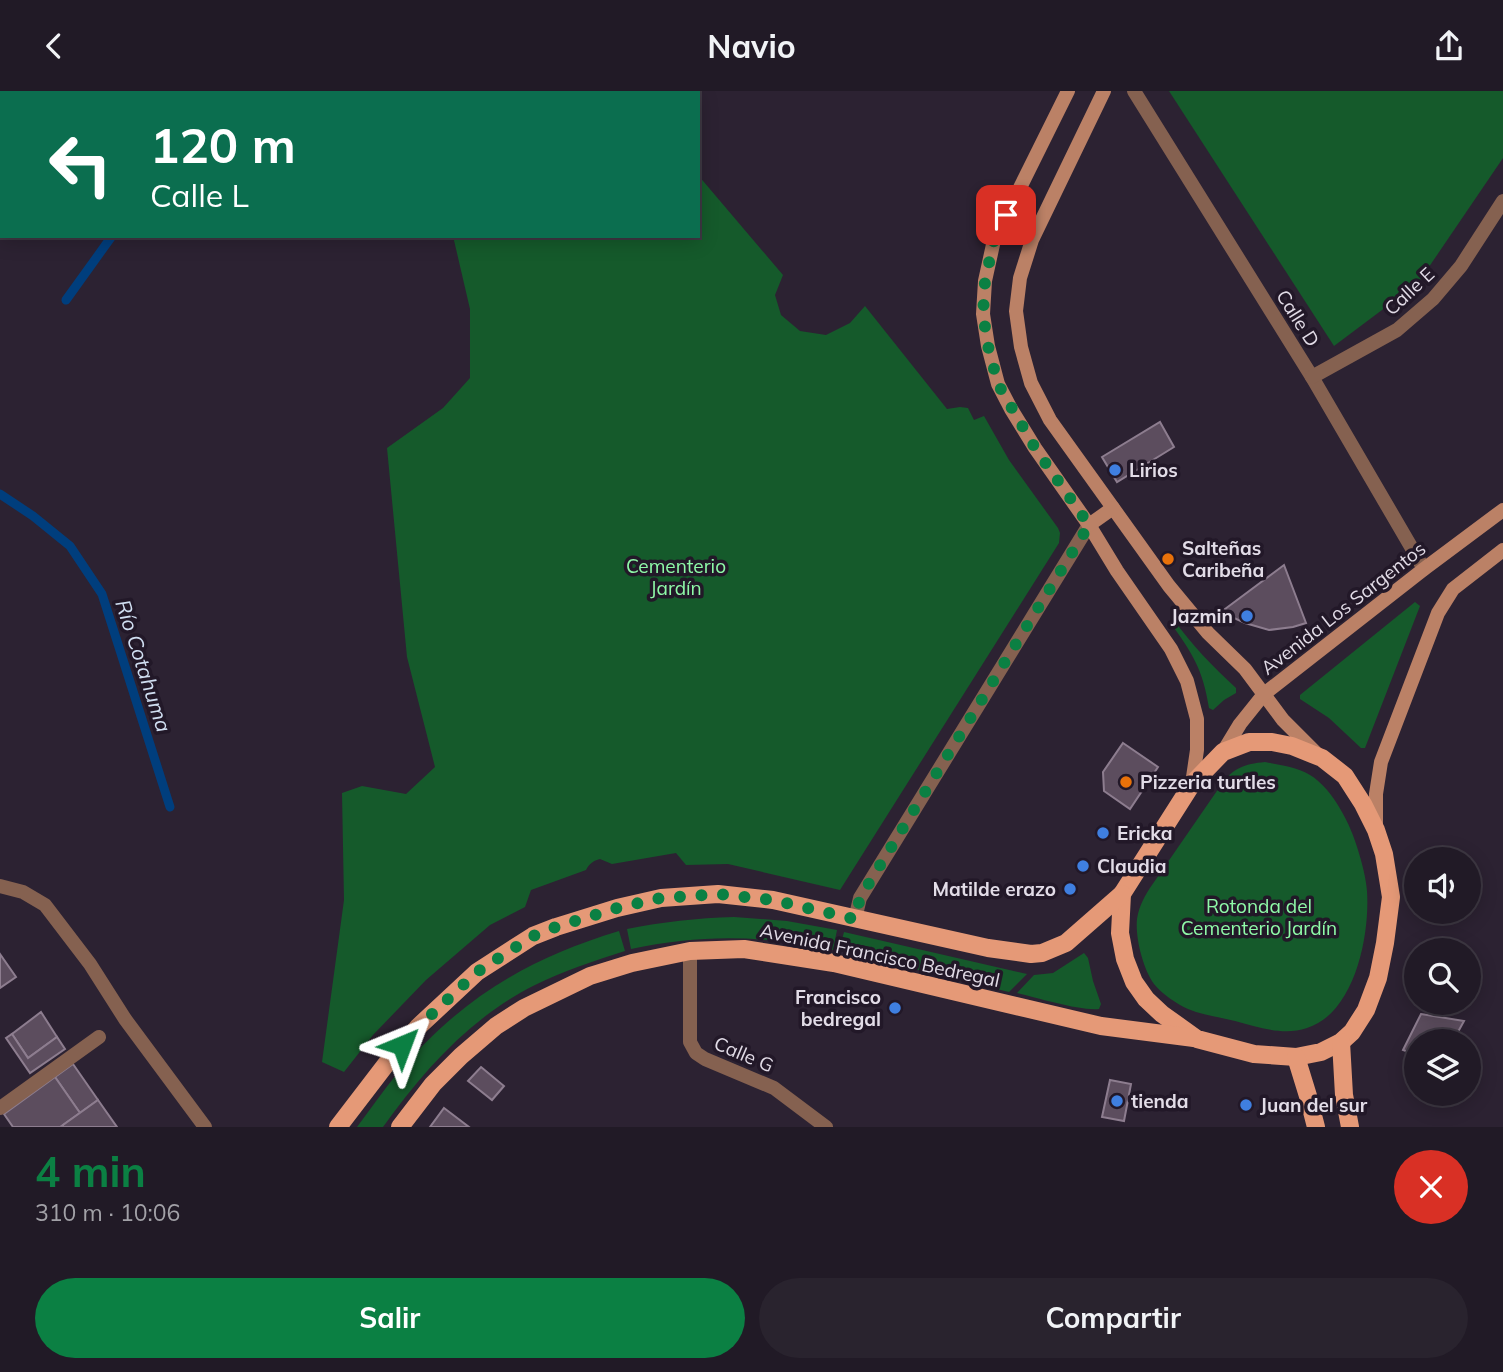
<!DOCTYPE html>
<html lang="es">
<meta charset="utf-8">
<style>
:root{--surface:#211a26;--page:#29232e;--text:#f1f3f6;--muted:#a2a1a7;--line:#3e3843;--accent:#0b8043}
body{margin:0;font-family:Mulish,sans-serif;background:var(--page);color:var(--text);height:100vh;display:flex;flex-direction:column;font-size:26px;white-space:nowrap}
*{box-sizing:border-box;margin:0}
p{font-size:23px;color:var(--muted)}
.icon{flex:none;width:38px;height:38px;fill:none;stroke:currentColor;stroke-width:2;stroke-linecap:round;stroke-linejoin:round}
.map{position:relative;height:1036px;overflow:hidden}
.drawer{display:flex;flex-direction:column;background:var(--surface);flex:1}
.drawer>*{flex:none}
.top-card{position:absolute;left:0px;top:0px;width:700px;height:147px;box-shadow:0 4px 18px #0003,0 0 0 2px var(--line);background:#0b6e4f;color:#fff;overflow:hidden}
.tools{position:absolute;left:1404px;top:756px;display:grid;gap:14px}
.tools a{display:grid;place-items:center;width:77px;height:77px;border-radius:50%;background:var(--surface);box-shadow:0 4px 18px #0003,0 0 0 2px var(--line);font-size:35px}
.pin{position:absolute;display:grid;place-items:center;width:60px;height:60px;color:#fff;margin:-30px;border-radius:14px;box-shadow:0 4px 10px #0006}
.me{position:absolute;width:77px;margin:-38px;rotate:44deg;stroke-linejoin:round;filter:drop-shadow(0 0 5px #0008)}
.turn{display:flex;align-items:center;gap:24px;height:147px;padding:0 35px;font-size:32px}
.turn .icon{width:91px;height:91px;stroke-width:2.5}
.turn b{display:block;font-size:49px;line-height:60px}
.round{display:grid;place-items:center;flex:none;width:74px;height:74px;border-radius:37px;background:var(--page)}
.headline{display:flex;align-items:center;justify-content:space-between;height:119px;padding:0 35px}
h1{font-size:42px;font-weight:700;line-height:52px;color:var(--accent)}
.primary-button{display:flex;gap:14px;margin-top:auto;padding:14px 35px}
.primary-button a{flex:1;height:80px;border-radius:42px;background:var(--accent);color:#fff;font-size:28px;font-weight:700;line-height:80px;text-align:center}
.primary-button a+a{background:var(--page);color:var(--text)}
header{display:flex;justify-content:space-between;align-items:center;height:91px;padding:0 35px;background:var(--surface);font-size:32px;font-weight:700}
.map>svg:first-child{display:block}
.green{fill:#155a2b}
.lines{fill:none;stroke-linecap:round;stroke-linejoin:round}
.stream{stroke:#003e7d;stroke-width:9}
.building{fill:#5c4d5e;stroke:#8d7d8f;stroke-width:2}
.lane{stroke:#856150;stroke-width:14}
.street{stroke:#856150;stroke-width:14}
.secondary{stroke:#bb8166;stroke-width:14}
.primary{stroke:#e59977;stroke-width:18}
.route{stroke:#0b8043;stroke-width:12;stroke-dasharray:0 21.6}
.shop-dot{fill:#3f7fe0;stroke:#221828;stroke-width:2.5}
.food-dot{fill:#e8710a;stroke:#221828;stroke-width:2.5}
.labels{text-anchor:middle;stroke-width:7;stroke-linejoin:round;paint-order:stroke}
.street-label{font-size:19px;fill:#e2dce7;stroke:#221828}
.poi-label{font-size:19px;font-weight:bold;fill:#e2dce7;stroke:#221828;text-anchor:start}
.park-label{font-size:19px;fill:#8ffaa8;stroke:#221828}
.water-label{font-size:21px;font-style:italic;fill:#d0def1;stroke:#221828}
</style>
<header><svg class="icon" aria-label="back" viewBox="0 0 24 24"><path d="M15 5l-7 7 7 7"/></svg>Navio<svg class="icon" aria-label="share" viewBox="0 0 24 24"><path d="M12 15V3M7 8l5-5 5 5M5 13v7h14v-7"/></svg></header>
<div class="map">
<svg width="1503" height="1036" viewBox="0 0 1503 1036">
<rect width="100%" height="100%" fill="#2c2232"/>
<g class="green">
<path d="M 406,0 L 599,0 L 599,2 L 408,2 Z"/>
<path d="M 1169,0 L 1503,0 L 1503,67 L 1418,192 L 1334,255 Z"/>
<path d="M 698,84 L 783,184 L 775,204 L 781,224 L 800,240 L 826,244 L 850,232 L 865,215 L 947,318 L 960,316 L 968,317 L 974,329 L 984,325 L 1009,369 L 1058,437 L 1060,442 L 1059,452 L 840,799 L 728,773 L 686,774 L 676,762 L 612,773 L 600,768 C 593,770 590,772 586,779 L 531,799 L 525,816 L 490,834 L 426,889 L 373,944 L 344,981 L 322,971 L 344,809 L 342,702 L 362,695 L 406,703 L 435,676 L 407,566 L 387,357 L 443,317 L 470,287 L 470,218 L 453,145 L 698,145 Z"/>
<path d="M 1415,511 L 1420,515 L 1365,657 L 1361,657 L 1329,627 L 1300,608 L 1300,604 Z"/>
<path d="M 1173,528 C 1192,554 1213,576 1236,597 L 1236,602 L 1224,609 L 1213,619 L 1209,617 C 1203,578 1192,562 1170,531 Z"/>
<path d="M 1265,671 C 1280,674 1297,676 1310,684 C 1333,698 1351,734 1358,759 C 1362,772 1366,787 1367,800 C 1370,844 1355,922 1307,937 C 1283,945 1258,936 1235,930 C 1220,926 1202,924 1188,918 C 1177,913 1162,903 1154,893 C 1143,878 1135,846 1137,828 C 1139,815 1145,804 1152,794 L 1221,694 C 1233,677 1244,673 1265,671 Z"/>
<path d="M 734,826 L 787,830 L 837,839 L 833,859 C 763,844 701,843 631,858 L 627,838 C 662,831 697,827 734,826 Z"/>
<path d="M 619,840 L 625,860 C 594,870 563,880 535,894 C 472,925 423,980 383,1036 L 357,1036 C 370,1019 382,1001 396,984 C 459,909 526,868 619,840 Z"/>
<path d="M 844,841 L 1027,883 L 1009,901 L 839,860 Z"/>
<path d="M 1084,862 L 1088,867 L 1093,890 L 1101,913 L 1099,918 C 1080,920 1038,907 1017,902 L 1034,884 L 1053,882 Z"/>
</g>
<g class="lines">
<g class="stream">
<path d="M 97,0 L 98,2"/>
<path d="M 66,209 L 112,145"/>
<path d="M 0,403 L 33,425 L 70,455 L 102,503 L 170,716"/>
</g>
</g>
<g class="building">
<path d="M 1160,331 L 1174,356 L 1117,391 L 1102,366 Z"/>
<path d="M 1284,474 L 1306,532 L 1293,536 L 1269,539 L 1245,532 L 1221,521 Z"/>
<path d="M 1123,652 L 1158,676 L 1130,718 L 1104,700 L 1103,681 Z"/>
<path d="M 0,863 L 16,886 L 0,897 Z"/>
<path d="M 41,921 L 57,946 L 28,967 L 12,943 Z"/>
<path d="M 1421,923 L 1464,930 L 1453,950 L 1416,950 L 1416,964 L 1403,959 Z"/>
<path d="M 12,943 L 28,967 L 57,946 L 65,958 L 30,982 L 6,947 Z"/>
<path d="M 73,973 L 98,1009 L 80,1022 L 55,986 Z"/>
<path d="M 481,976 L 504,995 L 492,1009 L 468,990 Z"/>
<path d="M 55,986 L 80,1022 L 60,1036 L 13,1036 L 4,1023 Z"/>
<path d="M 1110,989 L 1131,993 L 1124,1030 L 1102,1026 Z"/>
<path d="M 98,1009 L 117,1036 L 63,1036 L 63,1034 Z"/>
<path d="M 444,1017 L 469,1036 L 430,1036 Z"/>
</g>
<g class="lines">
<path class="lane" d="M 0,1017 L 99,946"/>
<g class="street">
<path d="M 1134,0 L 1312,286 L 1424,478"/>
<path d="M 1312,286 L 1397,239 L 1433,208 L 1461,175 L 1503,110"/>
<path d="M 0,795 L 23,801 L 45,814 L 90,873 L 125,928 L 205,1036"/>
<path d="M 855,828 L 860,807 L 1089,434"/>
<path d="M 690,860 L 690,951 L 696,962 L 705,968 L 774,997 L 826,1036"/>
</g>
<g class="secondary">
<path d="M 1068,0 L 994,149 L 985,190 L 983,223 L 988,255 L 998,293 L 1011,318 L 1035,357 L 1089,434 L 1117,480 L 1171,558 L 1187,590 L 1197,628 L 1197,659 L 1192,693"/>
<path d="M 1104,0 L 1032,149 L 1020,187 L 1016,220 L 1021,256 L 1031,292 L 1050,329 L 1169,495 L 1208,542 L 1245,578 L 1283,629 L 1318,664"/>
<path d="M 1089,434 L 1113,417"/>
<path d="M 1223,661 L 1240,633 L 1264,603 L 1424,478 L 1503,419"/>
<path d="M 1376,737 L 1376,703 L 1381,671 L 1438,522 L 1453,498 L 1503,459"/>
</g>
<g class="primary">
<path d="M 1249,651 L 1272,651 L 1292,655 L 1322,667 L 1345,685 L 1363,713 L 1376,739 L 1384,763 L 1391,806 L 1385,852 L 1378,887 L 1366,919 L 1352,941 L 1341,951 L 1321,961 L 1296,966 L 1254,963 L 1197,948 L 1162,923 L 1146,908 L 1134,891 L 1125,868 L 1120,842 L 1122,803 L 1192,693 L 1223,661 Z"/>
<path d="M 1341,951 L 1344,1004 L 1350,1036"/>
<path d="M 1296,966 L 1308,1005 L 1316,1036"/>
<path d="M 338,1036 L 387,972 L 418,936 L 477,881 L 533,845 L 556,836 L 617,817 L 661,807 L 718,803 L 773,809 L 988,857 L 1031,863 L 1042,862 L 1066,852 L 1122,803"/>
<path d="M 400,1036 L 433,993 L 461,965 L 496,935 L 524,917 L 590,885 L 632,872 L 690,860 L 744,858 L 834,872 L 1101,935 L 1194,947"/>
</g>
</g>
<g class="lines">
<path class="route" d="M 402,954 L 418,936 L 477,881 L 533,845 L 556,836 L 617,817 L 661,807 L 718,803 L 773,809 L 855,828 L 860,807 L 1089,434 L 1035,357 L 998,293 L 988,255 L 983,223 L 984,207 L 985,190 L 994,149 L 1006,124"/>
</g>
<g class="shop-dot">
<circle cx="1115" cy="379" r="7"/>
<circle cx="1247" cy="525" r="7"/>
<circle cx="1103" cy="742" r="7"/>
<circle cx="1083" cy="775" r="7"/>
<circle cx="1070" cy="798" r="7"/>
<circle cx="895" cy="917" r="7"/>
<circle cx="1117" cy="1010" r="7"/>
<circle cx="1246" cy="1014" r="7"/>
</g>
<g class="food-dot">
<circle cx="1168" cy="468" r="7"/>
<circle cx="1126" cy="691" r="7"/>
</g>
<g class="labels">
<g class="street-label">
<text transform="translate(1409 200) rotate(-43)" y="7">Calle E</text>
<text transform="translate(1298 227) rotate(58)" y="7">Calle D</text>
<text transform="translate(1343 517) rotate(-38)" y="7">Avenida Los Sargentos</text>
<text transform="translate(880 864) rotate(12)" y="7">Avenida Francisco Bedregal</text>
<text transform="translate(744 963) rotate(23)" y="7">Calle G</text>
</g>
<g class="poi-label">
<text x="1129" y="386">Lirios</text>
<text x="1182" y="464">Salteñas<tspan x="1182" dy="22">Caribeña</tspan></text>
<text x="1233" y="532" text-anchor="end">Jazmin</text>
<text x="1140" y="698">Pizzeria turtles</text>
<text x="1117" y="749">Ericka</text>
<text x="1097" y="782">Claudia</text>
<text x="1056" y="805" text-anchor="end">Matilde erazo</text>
<text x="881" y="913" text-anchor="end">Francisco<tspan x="881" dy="22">bedregal</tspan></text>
<text x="1131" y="1017">tienda</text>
<text x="1260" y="1021">Juan del sur</text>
</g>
<g class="park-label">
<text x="676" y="482">Cementerio<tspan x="676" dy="22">Jardín</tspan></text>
<text x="1259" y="822">Rotonda del<tspan x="1259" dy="22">Cementerio Jardín</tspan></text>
</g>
<g class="water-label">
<text transform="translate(143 575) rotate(72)" y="7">Río Cotahuma</text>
</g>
</g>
</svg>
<div class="tools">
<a><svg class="icon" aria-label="sound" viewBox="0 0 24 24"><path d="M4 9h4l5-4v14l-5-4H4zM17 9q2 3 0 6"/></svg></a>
<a><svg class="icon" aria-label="search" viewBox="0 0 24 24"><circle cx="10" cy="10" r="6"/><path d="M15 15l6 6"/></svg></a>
<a><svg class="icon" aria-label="layers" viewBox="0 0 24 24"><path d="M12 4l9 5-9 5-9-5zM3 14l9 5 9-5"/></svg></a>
</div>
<div class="pin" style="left:1006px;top:124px;background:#d93025"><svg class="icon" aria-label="arrive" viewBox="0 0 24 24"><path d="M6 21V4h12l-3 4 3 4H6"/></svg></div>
<svg class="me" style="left:402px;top:954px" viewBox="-20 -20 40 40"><path d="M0-17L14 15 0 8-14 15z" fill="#0b8043" stroke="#fff" stroke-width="4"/></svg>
<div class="top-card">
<div class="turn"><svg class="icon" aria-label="left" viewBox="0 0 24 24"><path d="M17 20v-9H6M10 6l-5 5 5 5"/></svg><div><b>120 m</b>Calle L</div></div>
</div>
</div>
<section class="drawer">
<div class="headline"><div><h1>4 min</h1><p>310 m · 10:06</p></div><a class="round" style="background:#d93025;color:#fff"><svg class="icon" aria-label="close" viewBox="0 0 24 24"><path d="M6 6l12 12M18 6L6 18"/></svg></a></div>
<div class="primary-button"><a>Salir</a><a>Compartir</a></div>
</section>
